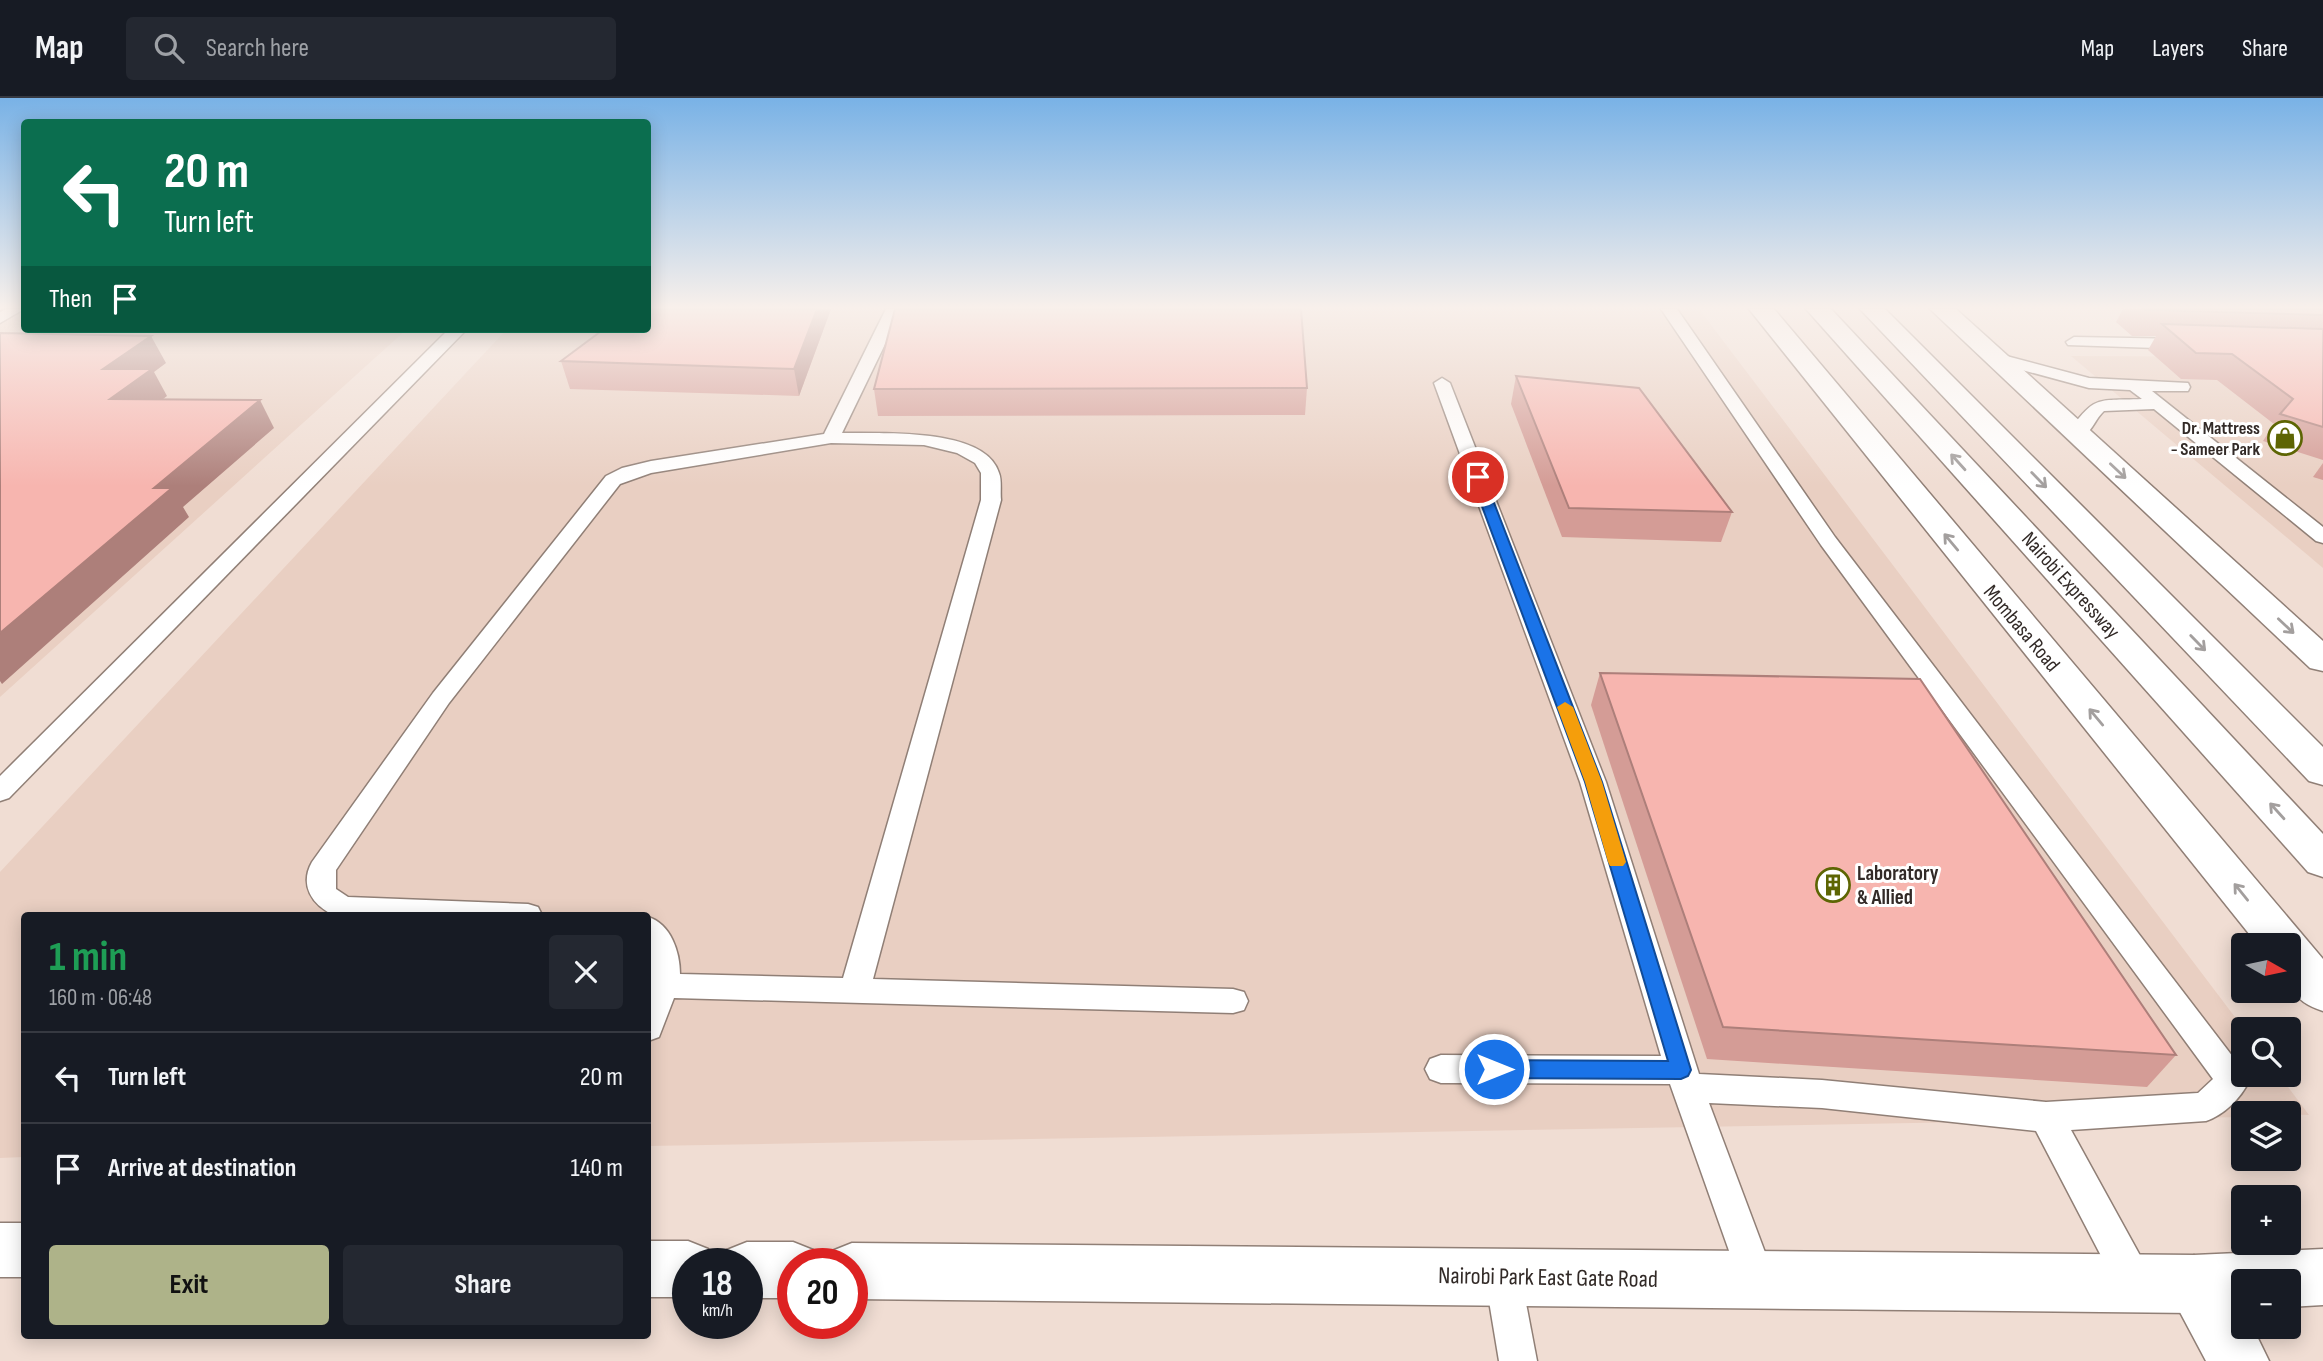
<!DOCTYPE html>
<meta charset="utf-8">
<style>
:root{--surface:#171b24;--page:#242831;--text:#f1f3f6;--muted:#9ea1a6;--line:#363941;--accent:#aeb389}
body{margin:0;font-family:"Sofia Sans Condensed",sans-serif;background:var(--page);color:var(--text);height:100vh;display:flex;flex-direction:column;font-size:26px;white-space:nowrap}
*{box-sizing:border-box;margin:0}
p{font-size:23px;color:var(--muted)}
.icon{flex:none;width:38px;height:38px;fill:none;stroke:currentColor;stroke-width:2;stroke-linecap:round;stroke-linejoin:round}
.map{position:relative;flex:1;overflow:hidden}
.sheet{position:absolute;left:21px;top:814px;width:630px;height:427px;display:flex;flex-direction:column;background:var(--surface);border-radius:7px;box-shadow:0 4px 18px #0003}
.sheet>*{flex:none}
.top-card{position:absolute;left:21px;top:21px;width:630px;height:214px;border-radius:7px;box-shadow:0 4px 18px #0003;background:#0b6e4f;color:#fff;overflow:hidden}
.needle{width:46px;rotate:99deg}
.controls{position:absolute;left:2231px;top:835px;display:grid;gap:14px}
.controls a{display:grid;place-items:center;width:70px;height:70px;border-radius:7px;background:var(--surface);box-shadow:0 4px 18px #0003;font-size:35px}
.speed{position:absolute;left:672px;top:1150px;display:flex;gap:14px;font-size:35px;font-weight:700;text-align:center}
.speed>*{display:grid;place-content:center;width:91px;height:91px;border-radius:50%;background:var(--surface);box-shadow:0 4px 18px #0003;line-height:1}
.speed small{font-size:18px;font-weight:400}
.speed .limit{border:10px solid #d22;background:#fff;color:#111}
.pin{position:absolute;display:grid;place-items:center;width:60px;height:60px;color:#fff;margin:-30px;border:4px solid #fff;border-radius:50%;box-shadow:0 2px 7px #0007}
.me{position:absolute;width:77px;margin:-38px;rotate:90deg;stroke-linejoin:round;filter:drop-shadow(0 0 5px #0008)}
.turn{display:flex;align-items:center;gap:24px;height:147px;padding:0 28px;font-size:32px}
.turn .icon{width:91px;height:91px;stroke-width:2.5}
.turn b{display:block;font-size:49px;line-height:60px}
.then{display:flex;align-items:center;height:66px;padding:0 28px;background:#0003;gap:14px;font-size:26px}
.round{display:grid;place-items:center;flex:none;width:74px;height:74px;border-radius:7px;background:var(--page)}
.headline{display:flex;align-items:center;justify-content:space-between;height:119px;padding:0 28px}
h1{font-size:42px;font-weight:700;line-height:52px;color:#1e9e55}
.button{display:flex;gap:14px;margin-top:auto;padding:14px 28px}
.button a{flex:1;height:80px;border-radius:7px;background:var(--accent);color:#111;font-size:28px;font-weight:700;line-height:80px;text-align:center}
.button a+a{background:var(--page);color:var(--text)}
ul{padding:0;list-style:none}
li{display:flex;align-items:center;gap:21px;height:91px;padding:0 28px;border-top:2px solid var(--line)}
li div{flex:1}
li b{display:block;font-size:26px}
li em{font-style:normal}
header{display:flex;align-items:center;gap:42px;box-sizing:border-box;height:98px;padding:0 35px;background:var(--surface);border-bottom:2px solid var(--line)}
header strong{font-size:33px}
nav{display:flex;gap:38px;margin-inline-start:auto;font-size:24px}
.search{width:490px;height:63px;background:var(--page);display:flex;align-items:center;gap:18px;box-sizing:border-box;padding:0 24px;border-radius:7px;color:var(--muted);font-size:26px}
.map>svg:first-child{display:block}
.built{fill:#e9cfc2}
.lines{fill:none;stroke-linecap:round;stroke-linejoin:round}
.service-casing{stroke:#907f76;stroke-width:3}
.minor-casing{stroke:#907f76;stroke-width:3}
.primary-casing{stroke:#907f76;stroke-width:3}
.trunk-casing{stroke:#907f76;stroke-width:3}
.motorway-casing{stroke:#907f76;stroke-width:3}
.service{fill:#fff;fill-rule:evenodd}
.minor{fill:#fff;fill-rule:evenodd}
.primary{fill:#fff;fill-rule:evenodd}
.trunk{fill:#fff;fill-rule:evenodd}
.motorway{fill:#fff;fill-rule:evenodd}
.wall{fill:#d49c96}
.shaded-wall{fill:#ad7f7a}
.building{fill:#f7b5af;stroke:#ad7f7a;stroke-width:2}
.oneway{stroke:#a39f9e}
.route{fill:#1a73e8;stroke:#114b97;stroke-width:2}
.slow{fill:#f59e0b}
.labels{text-anchor:middle;stroke-width:6;stroke-linejoin:round;paint-order:stroke}
.far-poi-label{font-size:18px;font-weight:bold;fill:#322a27;stroke:#fff;text-anchor:end}
.street-label{font-size:21px;fill:#322a27;stroke:#fff}
.poi-label{font-size:21px;font-weight:bold;fill:#322a27;stroke:#fff;text-anchor:start}
.near-street-label{font-size:24px;fill:#322a27;stroke:#fff}
</style>
<header>
<strong>Map</strong>
<div class="search"><svg class="icon" aria-label="search" viewBox="0 0 24 24"><circle cx="10" cy="10" r="6"/><path d="M15 15l6 6"/></svg>Search here</div>
<nav><a>Map</a><a>Layers</a><a>Share</a></nav>
</header>
<div class="map">
<svg width="2323" height="1263" viewBox="0 0 2323 1263">
<rect width="100%" height="100%" fill="#f0ddd3"/>
<g class="built">
<path d="M 0,211 L 24,211 L 24,231 L 407,231 L 0,599 Z"/>
<path d="M 648,211 L 1699,211 L 2244,931 L 2244,976 L 2279,977 L 2309,1017 L 2244,1015 L 2243,1019 L 648,1048 L 648,817 L 24,817 L 24,1059 L 0,1060 L 0,774 L 507,231 L 648,231 Z"/>
<path d="M 2071,258 L 2288,259 L 2323,283 L 2323,470 Z"/>
</g>
<g class="lines">
<g class="service-casing">
<g id="service">
<path d="M 6,211 L 24,211 L 0,225 L 0,214 Z"/>
<path d="M 886,211 L 902,211 L 842,335 C 881,336 985,329 999,375 C 1002,382 1000,394 1001,402 L 873,881 L 1233,891 L 1244,894 L 1248,903 L 1244,912 L 1233,915 L 674,900 L 659,939 L 648,943 L 650,866 L 648,819 C 671,826 680,854 680,876 L 843,880 L 981,402 L 981,375 L 975,365 L 957,355 L 924,347 L 831,345 L 651,375 L 620,386 L 449,605 L 336,772 L 336,791 L 348,799 L 528,806 L 538,809 L 542,817 L 334,817 C 312,807 299,787 312,764 L 433,595 L 606,378 L 622,370 L 651,363 L 824,336 Z"/>
<path d="M 1661,211 L 1677,211 L 1835,439 L 2246,976 L 2249,983 C 2241,1000 2224,1017 2206,1023 L 2071,1032 L 2148,1172 L 2153,1185 L 2148,1198 L 2135,1203 L 2122,1198 L 2036,1033 L 1822,1010 L 1709,1005 L 1775,1181 L 1770,1194 L 1757,1199 L 1744,1194 L 1739,1181 L 1670,986 L 1441,985 L 1430,981 L 1425,971 L 1430,961 L 1441,957 L 1661,958 L 1580,684 L 1434,285 L 1442,280 L 1450,285 L 1606,684 L 1699,976 L 1822,982 L 2046,1004 L 2198,995 L 2213,981 L 1821,447 Z"/>
<path d="M 449,231 L 467,231 L 9,700 L 0,703 L 0,678 Z"/>
<path d="M 2074,239 L 2186,241 L 2194,246 L 2186,251 L 2068,247 L 2066,244 Z"/>
<path d="M 1995,255 L 2089,280 L 2188,285 L 2190,289 L 2188,293 L 2152,293 L 2323,429 L 2323,445 L 2316,443 L 2154,311 L 2104,313 C 2092,324 2090,344 2070,339 L 2067,335 C 2097,297 2093,303 2142,301 L 2130,292 L 2089,290 L 1989,263 L 1987,260 L 1989,257 Z"/>
<path d="M 1503,1161 L 1516,1166 L 1521,1179 L 1537,1263 L 1499,1263 L 1485,1179 L 1490,1166 Z"/>
</g>
</g>
<g class="minor-casing">
<g id="minor">
<rect x="0" y="1125" width="24" height="54"/>
<path d="M 648,1143 L 688,1143 L 708,1151 L 714,1166 L 688,1166 L 688,1199 L 648,1199 Z"/>
<path d="M 747,1144 L 793,1144 L 813,1152 L 819,1166 L 793,1166 L 793,1200 L 747,1200 L 747,1166 L 721,1166 L 727,1152 Z"/>
<path d="M 852,1145 L 2194,1157 L 2214,1166 L 2223,1186 L 2214,1206 L 2194,1215 L 852,1201 L 852,1166 L 826,1166 L 832,1153 Z"/>
</g>
</g>
<g class="primary-casing">
<path id="primary" d="M 2323,1151 L 2323,1207 L 2289,1209 L 2289,1183 L 2244,1183 L 2244,1228 L 2252,1228 L 2269,1263 L 2206,1263 L 2165,1186 L 2174,1166 L 2194,1157 Z"/>
</g>
<g class="trunk-casing">
<g id="trunk">
<path d="M 1749,211 L 1774,211 L 2323,861 L 2323,913 C 2285,901 2289,882 2289,847 L 2258,847 Z"/>
<path d="M 1930,211 L 1956,211 L 2323,543 L 2323,573 L 2310,570 Z"/>
</g>
</g>
<g class="motorway-casing">
<g id="motorway">
<path d="M 1806,211 L 1831,211 L 2323,736 L 2323,779 L 2308,774 Z"/>
<path d="M 1860,211 L 1885,211 L 2323,649 L 2323,687 L 2309,683 Z"/>
</g>
</g>
<use href="#service" class="service"/>
<use href="#minor" class="minor"/>
<use href="#primary" class="primary"/>
<use href="#trunk" class="trunk"/>
<use href="#motorway" class="motorway"/>
</g>
<g class="wall">
<path d="M 648,211 L 831,211 L 799,298 L 570,291 L 561,263 Z"/>
<path d="M 2123,211 L 2323,211 L 2323,362 L 2263,343 L 2274,326 L 2217,282 L 2181,281 L 2148,252 L 2156,238 L 2132,238 L 2116,224 Z"/>
<path d="M 1516,278 L 1732,414 L 1721,444 L 1562,439 L 1511,306 Z"/>
<path d="M 1307,290 L 1305,317 L 878,318 L 874,291 Z"/>
<path d="M 2323,365 L 2323,382 L 2313,379 Z"/>
<path d="M 1600,575 L 2176,957 L 2147,989 L 1707,961 L 1591,607 Z"/>
</g>
<g class="shaded-wall">
<path d="M 817,211 L 831,211 L 799,298 L 794,271 Z"/>
<path d="M 151,238 L 166,265 L 154,274 L 167,298 L 127,329 L 110,301 L 103,271 Z"/>
<path d="M 260,302 L 274,330 L 183,409 L 189,419 L 2,586 L 0,583 L 0,535 L 154,390 Z"/>
</g>
<g class="building">
<path d="M 648,211 L 817,211 L 794,271 L 561,263 L 604,231 L 648,231 Z"/>
<path d="M 895,211 L 1301,211 L 1307,290 L 874,291 Z"/>
<path d="M 2143,211 L 2323,211 L 2323,217 L 2145,212 Z"/>
<path d="M 2162,226 L 2323,231 L 2323,329 L 2280,316 L 2293,301 L 2232,256 L 2196,255 Z"/>
<path d="M 0,235 L 151,238 L 103,271 L 152,271 L 110,301 L 260,302 L 154,390 L 172,390 L 0,535 Z"/>
<path d="M 1516,278 L 1639,290 L 1732,414 L 1569,410 Z"/>
<path d="M 1600,575 L 1920,581 L 2176,957 L 1723,929 Z"/>
</g>
<defs><path id="oneway-shaft" d="M-6 0H5M1.5-3L5.5 0L1.5 3" fill="none" stroke-width="1.6" stroke-linecap="round" stroke-linejoin="round" transform="scale(1.75)"/></defs>
<g class="oneway">
<use href="#oneway-shaft" transform="translate(1958 364) rotate(-132)"/>
<use href="#oneway-shaft" transform="translate(2118 373) rotate(43)"/>
<use href="#oneway-shaft" transform="translate(2039 382) rotate(46)"/>
<use href="#oneway-shaft" transform="translate(1951 444) rotate(-130)"/>
<use href="#oneway-shaft" transform="translate(2286 528) rotate(43)"/>
<use href="#oneway-shaft" transform="translate(2198 545) rotate(46)"/>
<use href="#oneway-shaft" transform="translate(2096 619) rotate(-130)"/>
<use href="#oneway-shaft" transform="translate(2277 713) rotate(-132)"/>
<use href="#oneway-shaft" transform="translate(2241 794) rotate(-129)"/>
</g>
<linearGradient id="sky" x2="0" y2="1"><stop stop-color="#79b2e6"/><stop offset="0.54" stop-color="#f8f0eb"/><stop offset="1" stop-color="#f8f0eb" stop-opacity="0"/></linearGradient>
<rect width="2323" height="388" fill="url(#sky)"/>
<path class="route" d="M 1478,375 L 1484,379 L 1602,684 L 1691,972 L 1688,978 L 1681,981 L 1494,980 L 1487,977 L 1484,971 L 1487,965 L 1494,962 L 1668,963 L 1585,684 L 1471,379 Z"/>
<path class="slow" d="M 1565,604 L 1573,609 L 1602,684 L 1626,764 L 1623,768 L 1610,768 L 1608,764 L 1585,684 L 1557,609 Z"/>
<defs>
<g id="shop-ring" transform="scale(1.75)"><circle r="9.5" fill="#fff" stroke="#5d6503" stroke-width="1.5"/><path d="M-5-2.5h2.3a2.7 3.5 0 0 1 5.4 0H5L5.5 6h-11ZM-1.5-2.5h3a1.5 2.3 0 0 0-3 0Z" fill="#5d6503"/></g>
<g id="building-ring" transform="scale(1.75)"><circle r="9.5" fill="#fff" stroke="#5d6503" stroke-width="1.5"/><path d="M-4-6H4V6H1V3H-1V6H-4ZM-2.5-4.3h1.7v1.8h-1.7ZM.8-4.3h1.7v1.8H.8ZM-2.5-1h1.7V.8h-1.7ZM.8-1h1.7V.8H.8Z" fill="#5d6503"/></g>
</defs>
<g fill-rule="evenodd">
<use href="#shop-ring" x="2285" y="340"/>
<use href="#building-ring" x="1833" y="787"/>
</g>
<g class="labels">
<g class="far-poi-label">
<text x="2260" y="336">Dr. Mattress<tspan x="2260" dy="21">- Sameer Park</tspan></text>
</g>
<g class="street-label">
<text transform="translate(2071 487) rotate(48)" y="7">Nairobi Expressway</text>
<text transform="translate(2022 530) rotate(50)" y="7">Mombasa Road</text>
</g>
<g class="poi-label">
<text x="1857" y="782">Laboratory<tspan x="1857" dy="24">&amp; Allied</tspan></text>
</g>
<g class="near-street-label">
<text transform="translate(1548 1179) rotate(1)" y="8">Nairobi Park East Gate Road</text>
</g>
</g>
</svg>
<div class="controls">
<a><svg class="needle" viewBox="-14 -14 28 28"><path d="M0-13l5 13h-10z" fill="#e53935"/><path d="M0 13l5-13h-10z" fill="#9ea1a6"/></svg></a>
<a><svg class="icon" aria-label="search" viewBox="0 0 24 24"><circle cx="10" cy="10" r="6"/><path d="M15 15l6 6"/></svg></a>
<a><svg class="icon" aria-label="layers" viewBox="0 0 24 24"><path d="M12 4l9 5-9 5-9-5zM3 14l9 5 9-5"/></svg></a>
<a>+</a>
<a>−</a>
</div>
<div class="speed"><div>18<small>km/h</small></div><div class="limit">20</div></div>
<div class="pin" style="left:1478px;top:379px;background:#d93025"><svg class="icon" aria-label="arrive" viewBox="0 0 24 24"><path d="M6 21V4h12l-3 4 3 4H6"/></svg></div>
<svg class="me" style="left:1494px;top:971px" viewBox="-20 -20 40 40"><circle r="17" fill="#1a73e8" stroke="#fff" stroke-width="3"/><path d="M0-11L8 9 0 5-8 9z" fill="#fff"/></svg>
<div class="top-card">
<div class="turn"><svg class="icon" aria-label="left" viewBox="0 0 24 24"><path d="M17 20v-9H6M10 6l-5 5 5 5"/></svg><div><b>20 m</b>Turn left</div></div>
<div class="then">Then<svg class="icon" aria-label="arrive" viewBox="0 0 24 24"><path d="M6 21V4h12l-3 4 3 4H6"/></svg></div>
</div>
<section class="sheet">
<div class="headline"><div><h1>1 min</h1><p>160 m · 06:48</p></div><a class="round"><svg class="icon" aria-label="close" viewBox="0 0 24 24"><path d="M6 6l12 12M18 6L6 18"/></svg></a></div>
<ul>
<li><svg class="icon" aria-label="left" viewBox="0 0 24 24"><path d="M17 20v-9H6M10 6l-5 5 5 5"/></svg><div><b>Turn left</b></div><em>20 m</em></li>
<li><svg class="icon" aria-label="arrive" viewBox="0 0 24 24"><path d="M6 21V4h12l-3 4 3 4H6"/></svg><div><b>Arrive at destination</b></div><em>140 m</em></li>
</ul>
<div class="button"><a>Exit</a><a>Share</a></div>
</section>
</div>
